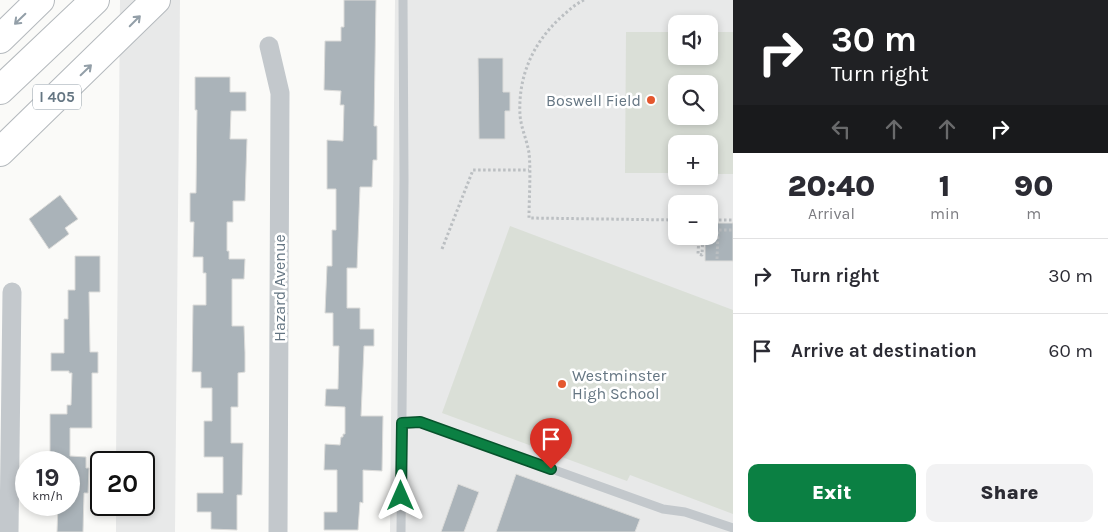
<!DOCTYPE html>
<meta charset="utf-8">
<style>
:root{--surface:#fff;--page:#f2f2f3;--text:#2b2b33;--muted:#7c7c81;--line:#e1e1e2;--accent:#0b8043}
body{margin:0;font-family:Karla,sans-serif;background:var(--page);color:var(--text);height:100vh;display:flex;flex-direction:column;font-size:19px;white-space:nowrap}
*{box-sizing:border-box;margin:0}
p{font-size:16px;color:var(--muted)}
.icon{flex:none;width:28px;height:28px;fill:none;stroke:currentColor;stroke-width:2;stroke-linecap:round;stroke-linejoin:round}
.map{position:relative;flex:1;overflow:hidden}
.side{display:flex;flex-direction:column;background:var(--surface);width:375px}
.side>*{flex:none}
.banner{background:#202124;color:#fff;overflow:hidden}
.controls{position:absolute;left:668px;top:15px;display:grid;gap:10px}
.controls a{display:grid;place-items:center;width:50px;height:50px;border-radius:10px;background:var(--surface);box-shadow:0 2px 8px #0003;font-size:25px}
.speed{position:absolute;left:15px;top:451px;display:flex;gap:10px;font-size:25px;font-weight:700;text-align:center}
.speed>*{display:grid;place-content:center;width:65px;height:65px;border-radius:50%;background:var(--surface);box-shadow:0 2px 8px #0003;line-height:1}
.speed small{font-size:12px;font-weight:400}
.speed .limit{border:2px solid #111;border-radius:8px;background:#fff;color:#111}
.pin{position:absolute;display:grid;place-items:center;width:42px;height:42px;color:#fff;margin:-51px -21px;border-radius:50% 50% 50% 0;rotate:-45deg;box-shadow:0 0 5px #0007}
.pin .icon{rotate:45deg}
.me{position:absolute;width:55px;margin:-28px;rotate:0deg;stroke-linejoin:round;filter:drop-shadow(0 0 4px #0008)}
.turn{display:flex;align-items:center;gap:18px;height:105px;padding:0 15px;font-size:22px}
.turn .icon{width:65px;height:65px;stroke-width:2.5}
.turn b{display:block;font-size:35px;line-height:42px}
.lanes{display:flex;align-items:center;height:48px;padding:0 15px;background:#0003;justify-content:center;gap:25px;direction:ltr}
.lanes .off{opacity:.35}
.eta{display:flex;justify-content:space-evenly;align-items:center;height:85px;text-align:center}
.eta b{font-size:30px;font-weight:800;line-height:35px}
.cta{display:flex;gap:10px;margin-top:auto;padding:10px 15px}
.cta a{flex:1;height:58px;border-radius:10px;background:var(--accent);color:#fff;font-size:20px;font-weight:800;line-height:58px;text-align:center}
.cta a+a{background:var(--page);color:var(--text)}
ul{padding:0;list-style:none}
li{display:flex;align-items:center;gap:15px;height:75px;padding:0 15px;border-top:1px solid var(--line)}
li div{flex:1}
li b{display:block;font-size:19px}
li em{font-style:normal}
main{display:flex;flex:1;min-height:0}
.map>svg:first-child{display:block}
.built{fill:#e8e9e9;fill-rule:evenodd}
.green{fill:#dadfd7;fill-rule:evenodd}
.building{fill:#aab3b9;stroke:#dcdcda}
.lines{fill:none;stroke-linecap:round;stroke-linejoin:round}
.motorway-casing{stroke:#b4b9bd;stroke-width:30}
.path{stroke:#bbbfc2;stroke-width:3;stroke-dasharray:2.5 2.5;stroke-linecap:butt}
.service{stroke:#c3c8cc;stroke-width:9}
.minor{stroke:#c3c8cc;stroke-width:19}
.motorway{stroke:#fff;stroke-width:28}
.oneway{stroke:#939fa8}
.route-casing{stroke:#07532c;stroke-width:12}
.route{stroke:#0b8043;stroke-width:9}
.poi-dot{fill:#e4572e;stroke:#fff;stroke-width:2}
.labels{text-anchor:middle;stroke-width:5;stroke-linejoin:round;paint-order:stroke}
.shield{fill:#fff;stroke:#939fa8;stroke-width:1}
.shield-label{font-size:15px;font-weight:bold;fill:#657683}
.poi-label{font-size:16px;fill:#657683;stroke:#fff;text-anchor:end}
.street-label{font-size:16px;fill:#657683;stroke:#fff}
</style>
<main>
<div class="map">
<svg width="733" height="532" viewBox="0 0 733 532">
<rect width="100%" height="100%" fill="#fafaf8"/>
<g class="built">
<path d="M 120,0 L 180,0 L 175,532 L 116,532 L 116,505 L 144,505 L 144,462 L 116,462 Z"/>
<path d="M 395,0 L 733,0 L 733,532 L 390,532 ZM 676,24 L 709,24 L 709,56 L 676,56 ZM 676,84 L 709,84 L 709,116 L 676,116 ZM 676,144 L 709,144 L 709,176 L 676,176 ZM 676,204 L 709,204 L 709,236 L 676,236 Z"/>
</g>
<g class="green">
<path d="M 626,32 L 676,32 L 676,56 L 709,56 L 709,32 L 733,32 L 733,174 L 709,174 L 709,144 L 676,144 L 676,173 L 625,173 ZM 676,84 L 709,84 L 709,116 L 676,116 Z"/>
<path d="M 510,226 L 733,310 L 733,514 L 630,475 L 627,481 L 442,413 Z"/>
</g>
<g class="building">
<path d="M 344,0 L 376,0 L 374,126 L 377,126 L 377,160 L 373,160 L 372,187 L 360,187 L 357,268 L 347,268 L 347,308 L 360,308 L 360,329 L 374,329 L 374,346 L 364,346 L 361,416 L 383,416 L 382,471 L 363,470 L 363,503 L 360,502 L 358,530 L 324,530 L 324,512 L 337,512 L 337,470 L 324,470 L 325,444 L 340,445 L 341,437 L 343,437 L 343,434 L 345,434 L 345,407 L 325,406 L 326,389 L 338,389 L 339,346 L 333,346 L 333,313 L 325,313 L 327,266 L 332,266 L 332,230 L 336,230 L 336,189 L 327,189 L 327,140 L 343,141 L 344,105 L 340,105 L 341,91 L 324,90 L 325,41 L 341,41 L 341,27 L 344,27 Z"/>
<path d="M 478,58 L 503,58 L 503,92 L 510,92 L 510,111 L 505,111 L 505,139 L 479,139 Z"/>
<path d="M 195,77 L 230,77 L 230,92 L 246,92 L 246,111 L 231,111 L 230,139 L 247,139 L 245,201 L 233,201 L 233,222 L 227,222 L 227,251 L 229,251 L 229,259 L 245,259 L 244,279 L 232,279 L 232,326 L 244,326 L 245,353 L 245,372 L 238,373 L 238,407 L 231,407 L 231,443 L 243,443 L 242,495 L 237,495 L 237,530 L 211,529 L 211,512 L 197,512 L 197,493 L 223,493 L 223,457 L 204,457 L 204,421 L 212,421 L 212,388 L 201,388 L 201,372 L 192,372 L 193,305 L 206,305 L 206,273 L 203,273 L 203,257 L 193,257 L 194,222 L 190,222 L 190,193 L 196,193 L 197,110 L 195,110 Z"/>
<path d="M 60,195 L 78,219 L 65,228 L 69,234 L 49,249 L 29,219 Z"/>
<path d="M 709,223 L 733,223 L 733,261 L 705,261 L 705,236 L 709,236 Z"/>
<path d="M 75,256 L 100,256 L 100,292 L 89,292 L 90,352 L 98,352 L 98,373 L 92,373 L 92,428 L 70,428 L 70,456 L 86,457 L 86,468 L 89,468 L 88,493 L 84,493 L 83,532 L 57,532 L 58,505 L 69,505 L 69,459 L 50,459 L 50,414 L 67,414 L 67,405 L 71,405 L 72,373 L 69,373 L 69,371 L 51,371 L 51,353 L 64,353 L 64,319 L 68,319 L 68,290 L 75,290 Z"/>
<path d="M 516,474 L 640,519 L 635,532 L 496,532 Z"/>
<path d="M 458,484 L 479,492 L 464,532 L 441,532 Z"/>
</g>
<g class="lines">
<g class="motorway-casing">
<g id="motorway">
<path d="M 0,39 L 40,0"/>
<path d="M 0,90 L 95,0"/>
<path d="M 0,152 L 156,0"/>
</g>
</g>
<g class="path">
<path d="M 584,0 C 575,4 567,12 559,19 C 532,45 518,77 520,115 C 521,128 527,140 529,153 C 531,171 529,199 529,218 L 676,220"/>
<path d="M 709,220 L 733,220"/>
<path d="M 709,230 L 733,230"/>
<path d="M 699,236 L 698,254 L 702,255 L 703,236"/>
<path d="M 442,249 L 473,170 L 529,170"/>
<path d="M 717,259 L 718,230"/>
</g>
<g class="service">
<path d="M 402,423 L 421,422 L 663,509 L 685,512 L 733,528"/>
<path d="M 401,532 L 404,179 L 403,0"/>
</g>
<g class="minor">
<path d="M 269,46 L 280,93 L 278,532"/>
<path d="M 9,532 L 12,292"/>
</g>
<use href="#motorway" class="motorway"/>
</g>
<defs><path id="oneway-shaft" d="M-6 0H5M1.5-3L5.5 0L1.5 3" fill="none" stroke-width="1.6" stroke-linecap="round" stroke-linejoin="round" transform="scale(1.25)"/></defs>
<g class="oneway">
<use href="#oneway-shaft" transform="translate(20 19) rotate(136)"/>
<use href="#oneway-shaft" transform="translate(135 21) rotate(-45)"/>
<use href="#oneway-shaft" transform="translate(86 70) rotate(-44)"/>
</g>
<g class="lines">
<g class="route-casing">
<path id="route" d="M 401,496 L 402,423 L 420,422 L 551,469"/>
</g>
<use href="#route" class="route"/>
</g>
<g class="poi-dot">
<circle cx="651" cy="100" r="5"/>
<circle cx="562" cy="384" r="5"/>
</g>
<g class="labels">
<rect class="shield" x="33" y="84.5" width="48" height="25" rx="4"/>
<g class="shield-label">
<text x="57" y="102">I 405</text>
</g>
<g class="poi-label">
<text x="641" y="106">Boswell Field</text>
<text x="572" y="381" text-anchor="start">Westminster<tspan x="572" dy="18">High School</tspan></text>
</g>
<g class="street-label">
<text transform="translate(279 288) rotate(-90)" y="6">Hazard Avenue</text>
</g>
</g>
</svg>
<div class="controls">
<a><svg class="icon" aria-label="sound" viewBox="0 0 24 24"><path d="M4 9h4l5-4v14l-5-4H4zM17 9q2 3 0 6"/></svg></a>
<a><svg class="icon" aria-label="search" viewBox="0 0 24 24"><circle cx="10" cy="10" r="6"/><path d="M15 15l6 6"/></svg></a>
<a>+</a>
<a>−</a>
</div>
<div class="speed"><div>19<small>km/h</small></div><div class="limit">20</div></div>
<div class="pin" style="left:551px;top:469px;background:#d93025"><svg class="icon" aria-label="arrive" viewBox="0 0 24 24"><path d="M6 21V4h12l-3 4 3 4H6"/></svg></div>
<svg class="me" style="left:401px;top:496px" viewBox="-20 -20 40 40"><path d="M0-17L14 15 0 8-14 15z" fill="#0b8043" stroke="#fff" stroke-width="4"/></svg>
</div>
<section class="side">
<div class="banner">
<div class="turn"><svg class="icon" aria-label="right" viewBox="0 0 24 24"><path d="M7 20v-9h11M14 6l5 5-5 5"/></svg><div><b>30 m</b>Turn right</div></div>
<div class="lanes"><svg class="icon off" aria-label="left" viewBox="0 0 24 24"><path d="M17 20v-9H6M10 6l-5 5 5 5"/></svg><svg class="icon off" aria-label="ahead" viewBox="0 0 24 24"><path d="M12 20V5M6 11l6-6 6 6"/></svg><svg class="icon off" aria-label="ahead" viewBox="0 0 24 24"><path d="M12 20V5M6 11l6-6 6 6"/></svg><svg class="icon" aria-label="right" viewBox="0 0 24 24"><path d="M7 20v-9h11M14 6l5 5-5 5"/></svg></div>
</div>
<div class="eta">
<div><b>20:40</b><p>Arrival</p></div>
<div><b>1</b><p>min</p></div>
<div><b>90</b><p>m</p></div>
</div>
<ul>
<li><svg class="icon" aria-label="right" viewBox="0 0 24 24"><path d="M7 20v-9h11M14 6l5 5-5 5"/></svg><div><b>Turn right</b></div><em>30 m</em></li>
<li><svg class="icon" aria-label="arrive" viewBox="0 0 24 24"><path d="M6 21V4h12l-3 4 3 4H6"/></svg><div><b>Arrive at destination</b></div><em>60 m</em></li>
</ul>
<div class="cta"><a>Exit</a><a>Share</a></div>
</section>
</main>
